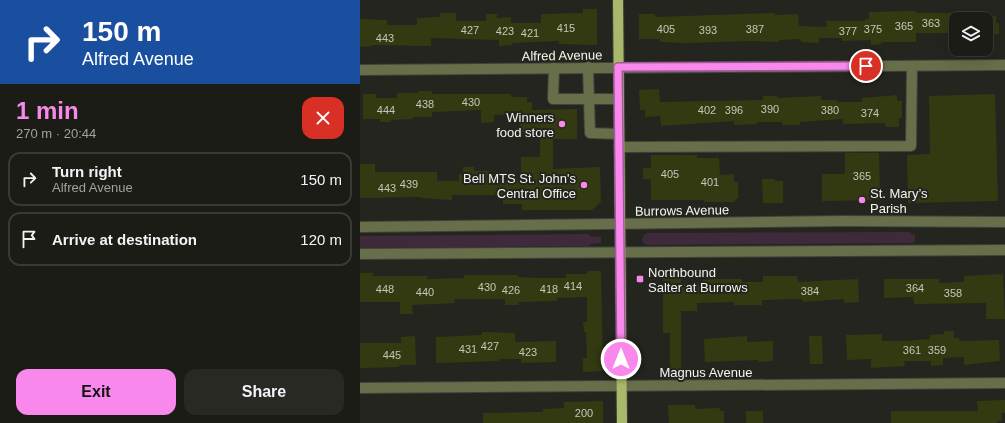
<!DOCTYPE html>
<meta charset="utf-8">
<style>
:root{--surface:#1b1c16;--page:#282923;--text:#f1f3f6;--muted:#a0a1a1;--line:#393a35;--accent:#f888eb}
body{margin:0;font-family:Arial,sans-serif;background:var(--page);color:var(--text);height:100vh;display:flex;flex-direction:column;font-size:15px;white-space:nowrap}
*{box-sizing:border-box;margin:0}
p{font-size:13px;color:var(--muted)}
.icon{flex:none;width:22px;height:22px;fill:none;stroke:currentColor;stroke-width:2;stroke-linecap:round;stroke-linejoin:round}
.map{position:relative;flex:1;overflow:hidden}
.details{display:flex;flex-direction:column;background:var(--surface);width:360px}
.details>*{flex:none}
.guide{background:#1a4fa0;color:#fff;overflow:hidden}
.controls{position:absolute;left:589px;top:12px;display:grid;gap:8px}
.controls a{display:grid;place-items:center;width:44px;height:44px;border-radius:8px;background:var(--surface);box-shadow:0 4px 16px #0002,0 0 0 1px var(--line);font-size:20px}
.pin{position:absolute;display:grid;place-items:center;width:34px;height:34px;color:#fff;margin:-17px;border:2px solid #fff;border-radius:50%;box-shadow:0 1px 4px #0007}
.me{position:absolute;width:44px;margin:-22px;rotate:0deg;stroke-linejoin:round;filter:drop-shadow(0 0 3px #0008)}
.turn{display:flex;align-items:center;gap:14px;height:84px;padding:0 16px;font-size:18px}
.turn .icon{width:52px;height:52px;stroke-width:2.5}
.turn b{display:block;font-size:28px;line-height:34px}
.round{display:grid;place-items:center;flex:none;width:42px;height:42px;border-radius:12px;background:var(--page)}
.headline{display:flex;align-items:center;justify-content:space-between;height:68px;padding:0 16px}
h1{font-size:24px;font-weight:600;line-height:30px;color:var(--accent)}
.cta{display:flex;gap:8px;margin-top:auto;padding:8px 16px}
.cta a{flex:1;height:46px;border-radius:12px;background:var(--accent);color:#111;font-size:16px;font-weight:600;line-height:46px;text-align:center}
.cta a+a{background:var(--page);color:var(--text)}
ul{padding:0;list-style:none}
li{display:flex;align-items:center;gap:12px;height:54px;margin:0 8px 6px;padding:0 8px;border:2px solid var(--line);border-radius:12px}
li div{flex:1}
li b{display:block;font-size:15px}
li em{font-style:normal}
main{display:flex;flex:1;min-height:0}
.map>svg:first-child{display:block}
.green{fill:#3f2a3c}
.building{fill:#333a11}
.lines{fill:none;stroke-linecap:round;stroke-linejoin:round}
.minor-casing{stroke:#41423b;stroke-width:12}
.major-casing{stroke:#41423b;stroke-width:12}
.minor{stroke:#666e4a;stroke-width:10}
.major{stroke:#a8b96b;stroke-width:10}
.route-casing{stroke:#a15899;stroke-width:10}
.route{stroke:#f888eb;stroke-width:7}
.poi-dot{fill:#f888eb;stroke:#24251e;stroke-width:1.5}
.labels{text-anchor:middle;stroke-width:4;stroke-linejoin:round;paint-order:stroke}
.number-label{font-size:11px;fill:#c4c6b8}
.street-label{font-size:13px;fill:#f4f5f0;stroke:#24251e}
.poi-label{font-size:13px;fill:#f4f5f0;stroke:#24251e;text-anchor:end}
</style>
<main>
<section class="details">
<div class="guide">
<div class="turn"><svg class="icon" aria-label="right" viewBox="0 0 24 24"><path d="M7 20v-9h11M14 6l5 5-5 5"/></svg><div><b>150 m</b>Alfred Avenue</div></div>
</div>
<div class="headline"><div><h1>1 min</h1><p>270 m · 20:44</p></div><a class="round" style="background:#d93025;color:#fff"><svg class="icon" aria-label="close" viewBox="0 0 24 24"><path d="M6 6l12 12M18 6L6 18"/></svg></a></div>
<ul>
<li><svg class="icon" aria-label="right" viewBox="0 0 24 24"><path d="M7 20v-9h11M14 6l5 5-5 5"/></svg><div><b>Turn right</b><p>Alfred Avenue</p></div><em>150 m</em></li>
<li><svg class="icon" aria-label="arrive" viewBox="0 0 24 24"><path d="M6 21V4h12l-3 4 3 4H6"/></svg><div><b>Arrive at destination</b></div><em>120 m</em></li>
</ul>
<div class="cta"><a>Exit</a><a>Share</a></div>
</section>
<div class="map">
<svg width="645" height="423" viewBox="0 0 645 423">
<rect width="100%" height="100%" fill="#24251e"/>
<g class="green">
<path d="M 549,232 L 555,235 L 555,241 L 552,243 L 288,245 L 284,244 L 282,239 L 285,234 L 288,233 Z"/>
<path d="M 229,234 L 229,236 L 241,237 L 241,243 L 230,244 L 229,246 L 0,248 L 0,236 Z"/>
</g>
<g class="building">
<path d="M 223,9 L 237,9 L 237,45 L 199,44 L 199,41 L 152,43 L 152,45 L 139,46 L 139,40 L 71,38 L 71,46 L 12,45 L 12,46 L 0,47 L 0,19 L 27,20 L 27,25 L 57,25 L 57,18 L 80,17 L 80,13 L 96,13 L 96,21 L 126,21 L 126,14 L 137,14 L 137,18 L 151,17 L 151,23 L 181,23 L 181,14 L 223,13 Z"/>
<path d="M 556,11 L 556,13 L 596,13 L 596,33 L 556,33 L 556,42 L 521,42 L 521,44 L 511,45 L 511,40 L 482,41 L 482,38 L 459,38 L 459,43 L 441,42 L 441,39 L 419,40 L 419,42 L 389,41 L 326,43 L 300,42 L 300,39 L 279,39 L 279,14 L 295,14 L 295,17 L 415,13 L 415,15 L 438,14 L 439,26 L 467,27 L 466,21 L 505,21 L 505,19 L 509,19 L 509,12 Z"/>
<path d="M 636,16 L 636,23 L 639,23 L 639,34 L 626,35 L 626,17 Z"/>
<path d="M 299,89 L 300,102 L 403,100 L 403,96 L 417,96 L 417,98 L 461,96 L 461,100 L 477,100 L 477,102 L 502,102 L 502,98 L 537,95 L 537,101 L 542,101 L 542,118 L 539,118 L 539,127 L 528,127 L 525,126 L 525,123 L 483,124 L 483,119 L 440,122 L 440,125 L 422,125 L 422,122 L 397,122 L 397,124 L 374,125 L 374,121 L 301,126 L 300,116 L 285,117 L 285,110 L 280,110 L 279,90 Z"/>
<path d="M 58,91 L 72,91 L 72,94 L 151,94 L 151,97 L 167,97 L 167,102 L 172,102 L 172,110 L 217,109 L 217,139 L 193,139 L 193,169 L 240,167 L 241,202 L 232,210 L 162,210 L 162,204 L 143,204 L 143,195 L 92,195 L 92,200 L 61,198 L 61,197 L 0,198 L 0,164 L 15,164 L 15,172 L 77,172 L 77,181 L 99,181 L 99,174 L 103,174 L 103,167 L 114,167 L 114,171 L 129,171 L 129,177 L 135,177 L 135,179 L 161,179 L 161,157 L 180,157 L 180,134 L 160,134 L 160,114 L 134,115 L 134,122 L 121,123 L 121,110 L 72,112 L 72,117 L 53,117 L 53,119 L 31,120 L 31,122 L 20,122 L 20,119 L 3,119 L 3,94 L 16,94 L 16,98 L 37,98 L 37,93 L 58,93 Z"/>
<path d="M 635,94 L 638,201 L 548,203 L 547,155 L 570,154 L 569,96 Z"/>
<path d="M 485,153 L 519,153 L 520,200 L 462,201 L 462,174 L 485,174 Z"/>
<path d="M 291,155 L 337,155 L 337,158 L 359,158 L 360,175 L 374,174 L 374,182 L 378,182 L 378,199 L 375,199 L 375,202 L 344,202 L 344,200 L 291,200 L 291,179 L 283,179 L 283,168 L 291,168 Z"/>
<path d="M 402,179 L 415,179 L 415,181 L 423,181 L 423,203 L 403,203 Z"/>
<path d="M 227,271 L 241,271 L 243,371 L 223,372 L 223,358 L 227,358 L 226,332 L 224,332 L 223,322 L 227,322 L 227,297 L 197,298 L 197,301 L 158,302 L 159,305 L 145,305 L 145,299 L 94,299 L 95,303 L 52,305 L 53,314 L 40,314 L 40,302 L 0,302 L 0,273 L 13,273 L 13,276 L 67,276 L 67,279 L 104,278 L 104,275 L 158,275 L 158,277 L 175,278 L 206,278 L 206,274 L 227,274 Z"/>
<path d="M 643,274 L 645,319 L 626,319 L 626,303 L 554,304 L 553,297 L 524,298 L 524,279 L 579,279 L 579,283 L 604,282 L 604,276 Z"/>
<path d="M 303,275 L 321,275 L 321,284 L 343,284 L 343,280 L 355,279 L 382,279 L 382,282 L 403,282 L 403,276 L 437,276 L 438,282 L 498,279 L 499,302 L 484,303 L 484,299 L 443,302 L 442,299 L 402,300 L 402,305 L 374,305 L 374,302 L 337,303 L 337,311 L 321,311 L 321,369 L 310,370 L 310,333 L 303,333 Z"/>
<path d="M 584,331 L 594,331 L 594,338 L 599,338 L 599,341 L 639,340 L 640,361 L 604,365 L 604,357 L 583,358 L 583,365 L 571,366 L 571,361 L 544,361 L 545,366 L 511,368 L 511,359 L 487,360 L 486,335 L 522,334 L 522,341 L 545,341 L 570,339 L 570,335 L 584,334 Z"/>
<path d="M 122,332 L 155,333 L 155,342 L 196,341 L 196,362 L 161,363 L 161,359 L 139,359 L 139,361 L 76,363 L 76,337 L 122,335 Z"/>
<path d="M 55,336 L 56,365 L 39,365 L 39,367 L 0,368 L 0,343 L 41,343 L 41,337 Z"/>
<path d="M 387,336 L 387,342 L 413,341 L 413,361 L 398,362 L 398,360 L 345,362 L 344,339 Z"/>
<path d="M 449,336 L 462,336 L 463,364 L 450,364 Z"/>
<path d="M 645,400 L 645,413 L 642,413 L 642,421 L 637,421 L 637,423 L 531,423 L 531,411 L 618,411 L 617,401 Z"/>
<path d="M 243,401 L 243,423 L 123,423 L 123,413 L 183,412 L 183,409 L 204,408 L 204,402 Z"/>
<path d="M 308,405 L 335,405 L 335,409 L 360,408 L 360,411 L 364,411 L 364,423 L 309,423 Z"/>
<rect x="386" y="411" width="17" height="12"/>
</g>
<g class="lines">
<g class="minor-casing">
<g id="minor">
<path d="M 228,67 L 230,133 L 259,134"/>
<path d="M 194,68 L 193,99 L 259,99"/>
<path d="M 0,70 L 645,65"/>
<path d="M 259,147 L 551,146 L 552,66"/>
<path d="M 0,227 L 482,221 L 645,222"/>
<path d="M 0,254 L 645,250"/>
<path d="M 0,388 L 645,383"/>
</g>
</g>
<g class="major-casing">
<path id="major" d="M 258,0 L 262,423"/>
</g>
<use href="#minor" class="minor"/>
<use href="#major" class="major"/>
</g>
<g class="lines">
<g class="route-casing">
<path id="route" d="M 261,359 L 258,67 L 506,66"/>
</g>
<use href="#route" class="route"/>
</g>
<g class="poi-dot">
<circle cx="202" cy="124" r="4"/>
<circle cx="224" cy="185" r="4"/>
<circle cx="502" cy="200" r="4"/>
<rect x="276" y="275" width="8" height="8" rx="2"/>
</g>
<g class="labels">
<g class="number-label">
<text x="571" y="27">363</text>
<text x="544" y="30">365</text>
<text x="206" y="32">415</text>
<text x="306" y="33">405</text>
<text x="395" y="33">387</text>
<text x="513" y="33">375</text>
<text x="110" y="34">427</text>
<text x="348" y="34">393</text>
<text x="145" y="35">423</text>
<text x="488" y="35">377</text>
<text x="170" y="37">421</text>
<text x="25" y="42">443</text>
<text x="111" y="106">430</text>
<text x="65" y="108">438</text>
<text x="410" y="113">390</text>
<text x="26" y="114">444</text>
<text x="347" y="114">402</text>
<text x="374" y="114">396</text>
<text x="470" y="114">380</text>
<text x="510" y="117">374</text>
<text x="310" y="178">405</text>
<text x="502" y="180">365</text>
<text x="350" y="186">401</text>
<text x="49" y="188">439</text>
<text x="27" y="192">443</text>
<text x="213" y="290">414</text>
<text x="127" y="291">430</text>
<text x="555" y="292">364</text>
<text x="25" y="293">448</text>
<text x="189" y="293">418</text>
<text x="151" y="294">426</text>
<text x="450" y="295">384</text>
<text x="65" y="296">440</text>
<text x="593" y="297">358</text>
<text x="130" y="350">427</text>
<text x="108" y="353">431</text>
<text x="552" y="354">361</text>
<text x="577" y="354">359</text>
<text x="168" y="356">423</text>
<text x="32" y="359">445</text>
<text x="224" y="417">200</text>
</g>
<g class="street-label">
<text transform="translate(202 55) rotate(-1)" y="5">Alfred Avenue</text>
<text transform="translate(322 210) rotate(-1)" y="5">Burrows Avenue</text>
<text x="346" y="377">Magnus Avenue</text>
</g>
<g class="poi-label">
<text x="194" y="122">Winners<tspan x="194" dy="15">food store</tspan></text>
<text x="216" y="183">Bell MTS St. John's<tspan x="216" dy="15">Central Office</tspan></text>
<text x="510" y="198" text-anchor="start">St. Mary’s<tspan x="510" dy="15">Parish</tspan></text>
<text x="288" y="277" text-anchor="start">Northbound<tspan x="288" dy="15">Salter at Burrows</tspan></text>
</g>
</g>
</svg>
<div class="controls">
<a><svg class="icon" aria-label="layers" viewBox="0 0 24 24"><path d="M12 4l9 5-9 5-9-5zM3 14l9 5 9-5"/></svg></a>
</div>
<div class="pin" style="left:506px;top:66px;background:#d93025"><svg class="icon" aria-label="arrive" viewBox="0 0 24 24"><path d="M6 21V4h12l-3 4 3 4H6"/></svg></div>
<svg class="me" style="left:261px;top:359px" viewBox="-20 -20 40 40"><circle r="17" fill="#f888eb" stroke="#fff" stroke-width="3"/><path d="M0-11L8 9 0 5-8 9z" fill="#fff"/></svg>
</div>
</main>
